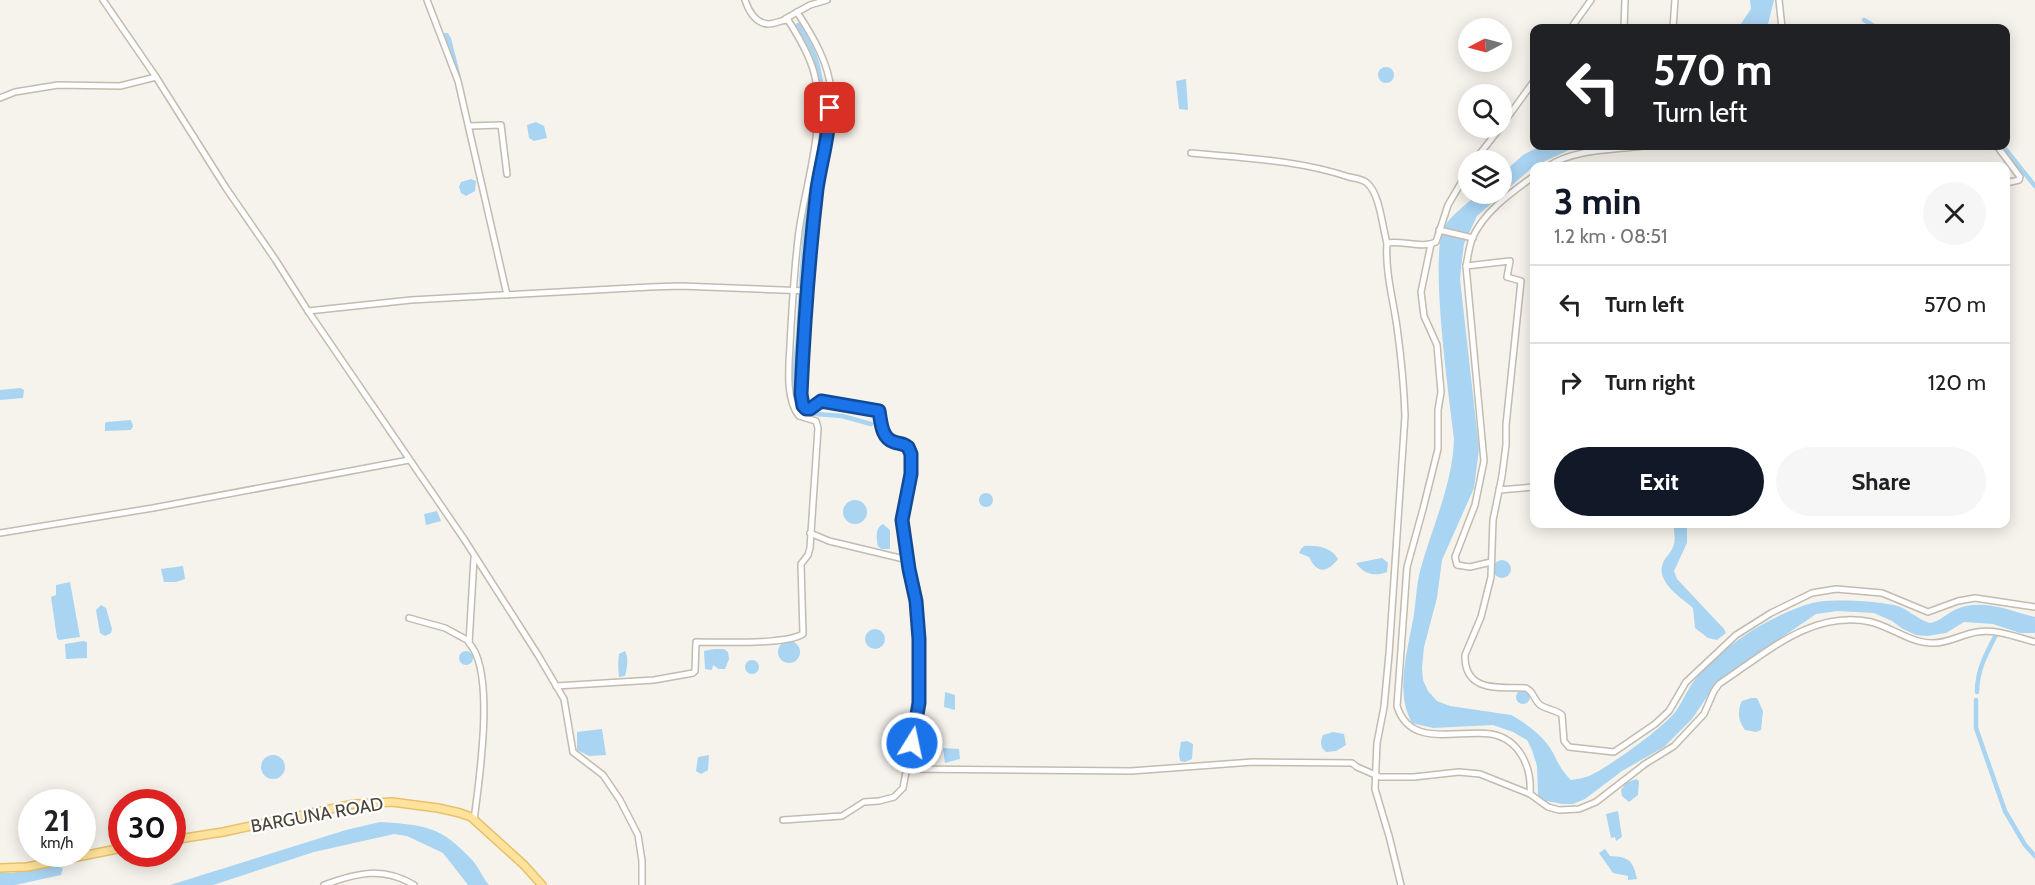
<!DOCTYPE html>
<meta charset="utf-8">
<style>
:root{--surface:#fff;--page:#f6f6f6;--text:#202124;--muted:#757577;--line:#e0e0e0;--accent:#111827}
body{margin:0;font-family:Cabin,sans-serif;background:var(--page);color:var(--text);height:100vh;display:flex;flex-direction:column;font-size:22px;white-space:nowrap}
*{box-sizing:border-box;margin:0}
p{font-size:20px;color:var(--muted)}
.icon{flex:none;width:33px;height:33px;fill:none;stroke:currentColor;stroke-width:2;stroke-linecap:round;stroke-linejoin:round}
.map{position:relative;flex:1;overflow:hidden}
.sheet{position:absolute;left:1530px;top:162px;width:480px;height:366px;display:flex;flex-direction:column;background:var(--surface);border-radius:12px;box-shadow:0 3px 15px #0003}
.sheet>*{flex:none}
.hud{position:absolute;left:1530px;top:24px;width:480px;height:126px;border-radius:12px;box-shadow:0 3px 15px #0003;background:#202124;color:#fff;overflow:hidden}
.needle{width:39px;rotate:264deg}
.fabs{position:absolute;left:1458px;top:18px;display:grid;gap:12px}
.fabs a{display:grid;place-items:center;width:54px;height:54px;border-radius:50%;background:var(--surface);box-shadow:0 3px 15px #0003;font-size:30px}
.speed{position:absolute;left:18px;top:789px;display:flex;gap:12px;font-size:30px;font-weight:700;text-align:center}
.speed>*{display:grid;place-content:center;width:78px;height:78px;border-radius:50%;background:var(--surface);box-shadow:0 3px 15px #0003;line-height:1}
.speed small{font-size:15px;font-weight:400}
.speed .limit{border:9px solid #d22;background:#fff;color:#111}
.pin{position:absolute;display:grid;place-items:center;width:51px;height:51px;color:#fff;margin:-26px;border-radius:12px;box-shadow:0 3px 9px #0006}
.me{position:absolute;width:66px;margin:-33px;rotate:10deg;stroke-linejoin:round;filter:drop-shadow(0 0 4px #0008)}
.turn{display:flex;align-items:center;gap:21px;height:126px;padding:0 24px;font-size:27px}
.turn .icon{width:78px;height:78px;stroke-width:2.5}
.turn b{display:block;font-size:42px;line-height:51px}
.round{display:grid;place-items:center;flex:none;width:63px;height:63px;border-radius:32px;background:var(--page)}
.summary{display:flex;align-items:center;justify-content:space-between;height:102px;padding:0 24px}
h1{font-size:36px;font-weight:800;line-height:45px;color:var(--accent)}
.action{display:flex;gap:12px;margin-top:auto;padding:12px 24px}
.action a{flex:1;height:69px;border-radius:36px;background:var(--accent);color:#fff;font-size:24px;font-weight:800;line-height:69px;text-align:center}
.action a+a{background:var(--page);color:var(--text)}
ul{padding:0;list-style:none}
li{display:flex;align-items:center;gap:18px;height:78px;padding:0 24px;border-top:2px solid var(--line)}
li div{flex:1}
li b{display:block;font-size:22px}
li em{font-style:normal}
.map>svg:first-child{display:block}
.water{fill:#a9d4f2}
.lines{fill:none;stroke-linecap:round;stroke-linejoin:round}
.canal{stroke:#a9d4f2;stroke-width:4.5}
.minor-casing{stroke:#c2bbae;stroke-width:8}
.major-casing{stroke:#e6c16a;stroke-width:10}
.minor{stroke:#fff;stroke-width:5}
.major{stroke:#ffe39c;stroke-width:7}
.route-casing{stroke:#114b97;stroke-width:15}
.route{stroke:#1a73e8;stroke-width:10}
.labels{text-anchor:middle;stroke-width:4.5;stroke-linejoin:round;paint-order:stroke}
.street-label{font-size:18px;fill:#4b4439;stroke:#fff}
</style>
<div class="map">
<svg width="2035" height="885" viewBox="0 0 2035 885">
<rect width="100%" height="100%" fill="#f6f3ec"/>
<g class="water">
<path d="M 1750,0 L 1774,0 L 1767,28 L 1738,28 L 1751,9 Z"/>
<path d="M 444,33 L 448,33 L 451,38 L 461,77 L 458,76 Z"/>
<circle cx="1386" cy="75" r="8"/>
<path d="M 1186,79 L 1188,110 L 1179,109 L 1176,81 Z"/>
<path d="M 536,122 L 544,126 L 547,138 L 534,141 L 529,138 L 527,125 Z"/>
<path d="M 1540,146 L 1578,146 L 1534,166 L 1477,216 L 1464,244 L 1462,259 L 1460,279 L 1479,449 L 1474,488 L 1442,560 L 1437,598 L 1424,647 L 1422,668 L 1423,680 L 1428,691 L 1437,701 L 1450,706 L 1511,715 C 1524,722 1539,733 1548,745 C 1558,759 1557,766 1571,780 C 1577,779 1584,778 1589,776 C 1609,767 1663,728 1676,711 C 1684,699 1689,686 1698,676 C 1724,645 1773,614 1812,603 C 1829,598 1875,601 1894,605 C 1908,608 1916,619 1930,623 C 1941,621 1948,612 1959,608 C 1985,599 2010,611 2035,617 L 2035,633 L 2020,633 L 1993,624 L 1964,622 L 1946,633 L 1927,636 L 1916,635 L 1903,629 L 1892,621 L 1874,613 L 1837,611 L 1816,614 L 1717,682 L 1692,719 L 1664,747 L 1622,771 L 1585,799 L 1573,804 L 1562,804 L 1542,800 L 1538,795 L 1537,766 L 1532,750 L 1527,740 L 1513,732 L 1493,725 L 1433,728 L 1412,723 C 1395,693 1407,653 1413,620 C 1416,604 1416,587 1420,571 C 1432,527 1453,484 1454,438 C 1450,402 1428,251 1445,226 C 1451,215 1469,202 1478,194 L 1502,194 L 1502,174 L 1523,155 Z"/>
<path d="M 471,179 L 476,181 L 475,191 L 466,196 L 461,193 L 459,187 L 461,182 Z"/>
<path d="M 20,388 L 24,390 L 23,398 L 0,400 L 0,390 Z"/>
<path d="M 131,420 L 133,426 L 131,430 L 105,431 L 105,423 L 107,422 Z"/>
<circle cx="986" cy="500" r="7"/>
<circle cx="855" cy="512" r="12"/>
<path d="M 437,511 L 441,521 L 426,525 L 424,514 Z"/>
<path d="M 883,524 L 890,530 L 890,549 L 881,549 L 878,546 C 876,538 875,528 883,524 Z"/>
<path d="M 1675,524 L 1687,524 L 1687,543 L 1674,571 L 1677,579 L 1724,629 L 1726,633 L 1717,640 L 1708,638 L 1695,628 L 1693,608 C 1682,598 1655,582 1663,563 C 1665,557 1671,553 1673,547 C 1677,538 1672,531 1675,524 Z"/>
<path d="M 1304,546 C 1317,545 1331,547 1338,559 C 1327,573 1317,574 1309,557 L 1299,553 L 1301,549 Z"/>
<path d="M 1382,558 L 1388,563 L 1387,572 C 1374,577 1364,574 1356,563 Z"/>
<circle cx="1502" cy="569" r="9"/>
<path d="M 183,566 L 185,579 L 176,582 L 164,582 L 161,569 Z"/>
<path d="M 70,582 L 80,637 L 59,640 L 57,638 L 51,597 L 56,595 L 56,585 Z"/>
<path d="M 101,605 L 106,608 L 112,629 L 111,633 L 105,636 L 100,633 L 96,610 Z"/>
<circle cx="875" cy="639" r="10"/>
<path d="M 83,641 L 87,642 L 87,658 L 66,659 L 65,644 Z"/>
<circle cx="789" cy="652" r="11"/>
<path d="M 714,649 L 724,649 L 728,652 L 729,659 L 725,669 L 719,669 L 713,665 L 712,670 L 705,669 L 704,651 Z"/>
<circle cx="466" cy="658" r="7"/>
<path d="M 625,651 C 629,658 627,668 625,676 L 619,677 C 618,669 618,661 619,654 Z"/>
<circle cx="752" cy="667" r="7"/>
<circle cx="1523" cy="697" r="7"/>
<path d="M 945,692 L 955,695 L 955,710 L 944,707 Z"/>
<path d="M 1751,698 L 1757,698 L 1763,711 L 1761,730 L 1756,732 L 1745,730 C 1738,721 1737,711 1742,701 Z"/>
<path d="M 602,729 L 606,755 L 589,756 L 577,750 L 577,732 Z"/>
<path d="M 1333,732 L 1344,734 L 1346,745 L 1336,751 L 1326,752 C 1320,747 1320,742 1323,735 Z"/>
<path d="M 1187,741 L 1193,744 L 1192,759 L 1185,762 L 1180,761 L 1179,754 L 1181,742 Z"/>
<path d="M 943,748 L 959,749 L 960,759 L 945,763 Z"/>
<path d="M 709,755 L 708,770 L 701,774 L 696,771 L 698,757 Z"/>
<circle cx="273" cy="767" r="12"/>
<path d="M 1636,779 L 1639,781 L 1638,795 L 1629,802 L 1622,796 L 1621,790 L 1626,783 Z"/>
<path d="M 1618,811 L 1622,837 L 1616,841 L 1615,837 L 1611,838 L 1606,814 Z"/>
<path d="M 380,822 C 425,825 441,826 473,861 C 479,868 483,878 489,885 L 468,885 L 443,853 L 407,836 L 394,834 L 314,852 L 213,885 L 170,885 L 346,830 Z"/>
<path d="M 1605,849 L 1610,856 C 1629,857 1633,860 1637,879 L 1628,880 L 1628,876 L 1613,873 L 1599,853 Z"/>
<path d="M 55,866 L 63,868 L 61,875 L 15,885 L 0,885 L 0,873 L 12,873 Z"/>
</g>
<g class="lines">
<g class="canal">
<path d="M 1864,20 L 1877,28"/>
<path d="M 798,25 C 804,35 811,46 815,57 C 820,69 823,94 823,107 C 824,139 814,169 809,201 C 802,246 801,292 798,337 C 796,361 788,392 803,413 L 842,416 L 871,424"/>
<path d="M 2003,146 L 2035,186"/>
<path d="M 1977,692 C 1977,670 1986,654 1996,635"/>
<path d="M 1976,700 L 1976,728 L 2005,811 L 2025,845 L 2035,856"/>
</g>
<g class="minor-casing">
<g id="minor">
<path d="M 103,0 L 156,77 L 226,188 L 275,259 L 308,311 L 464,539 L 538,655 L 564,699 L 573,752 L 603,775 L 620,800 L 638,835 L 642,861 L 642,885"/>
<path d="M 427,0 L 458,81 L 507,295"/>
<path d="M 1779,0 L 1782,28"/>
<path d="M 785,19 L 810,5 L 827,0"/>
<path d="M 1571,28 L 1591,0"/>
<path d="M 1624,28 L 1625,0"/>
<path d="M 1673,28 L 1675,0"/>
<path d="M 0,98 L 15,92 L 58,85 L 120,86 L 156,77"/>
<path d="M 1502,125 L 1534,81"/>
<path d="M 469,126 L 501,125 L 507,174"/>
<path d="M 1997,146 L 2020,177 L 2019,180 L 2006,183"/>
<path d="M 1191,153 C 1243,158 1299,160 1349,177 C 1354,178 1363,179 1367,183 C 1380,194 1382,226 1387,243"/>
<path d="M 1475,160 L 1500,128"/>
<path d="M 1549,166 C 1574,149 1613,150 1643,146"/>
<path d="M 1439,230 L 1473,238"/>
<path d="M 1431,244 L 1421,292 L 1424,316 L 1437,345 L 1441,392 L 1438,410 L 1438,449 L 1423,509 L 1407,567 L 1397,706 C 1410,749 1458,729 1491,734 C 1520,739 1532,768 1530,794"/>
<path d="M 1466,266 L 1510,261 L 1507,277 L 1521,281 L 1506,425 L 1506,445 L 1502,476 L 1493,520 L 1491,577 L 1481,617 L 1465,655 C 1464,693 1500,687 1526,688 C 1534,692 1533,698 1539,704 C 1546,710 1555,709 1562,715 L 1564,741 L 1569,747 L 1614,752 L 1655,724 L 1669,711 L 1686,682 L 1736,635 L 1771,613 L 1812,593 L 1836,589 L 1882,593 L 1928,612 L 1958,601 L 1975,598 L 2035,607"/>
<path d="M 308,311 L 411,300 L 650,287 L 681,286 L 808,291"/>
<path d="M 1499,490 L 1534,487"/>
<path d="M 0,533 L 153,508 L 409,460"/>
<path d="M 810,533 L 829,541 L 908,560"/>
<path d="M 1491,562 L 1470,567 L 1457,565 L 1455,557 L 1475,505 L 1484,461 L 1466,266 C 1468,257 1469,247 1472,239 C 1483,212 1512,192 1534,176"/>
<path d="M 409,618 L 445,628 L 469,641"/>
<path d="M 556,686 L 654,680 L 693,673 L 695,671 L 696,642 C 720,642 785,645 803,634 L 801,564 L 808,555 L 810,548 L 818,428 L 816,421 L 799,416 C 785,399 789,366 790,345 C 792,307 794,269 799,231 C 806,183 824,131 816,82 C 813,61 799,37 788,20 C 781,20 775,24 768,24 C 755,23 749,12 745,0"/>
<path d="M 907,769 L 1131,771 L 1253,762 L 1352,763 L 1357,767 L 1380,777 L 1414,777 L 1459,772 L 1480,774 L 1530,794 L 1548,807 L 1559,810 L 1579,809 L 1596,802 L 1645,764 L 1674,746 L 1704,714 L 1714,691 L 1719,684 C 1765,654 1812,609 1871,622 C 1891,627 1911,643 1932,643 C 1947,644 1962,634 1977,632 C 1997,629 2016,637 2035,642"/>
<path d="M 474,820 C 479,781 496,671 469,643 L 474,558"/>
<path d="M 783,820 L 842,816 L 864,802 L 879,801 L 894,797 L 903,788 L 919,703 L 916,601 L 909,569 L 902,520 L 911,474 L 911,454 L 908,447 C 903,443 899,444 894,442 C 881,438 881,422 879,411 L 821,401 L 806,409 L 803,406 L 801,394 C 804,326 809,258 817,190 C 821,156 833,126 831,91 C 829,63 812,35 797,12"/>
<path d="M 324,885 C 356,873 383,866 414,885"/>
<path d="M 1401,885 L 1389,836 L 1375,789 L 1377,743 L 1384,707 L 1389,654 L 1405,416 C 1404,386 1401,356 1397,327 C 1393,299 1385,271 1387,243 C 1403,240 1421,249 1436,242 L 1448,205 L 1468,171"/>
</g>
</g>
<g class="major-casing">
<g id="major">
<path d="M 172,840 L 223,832 L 354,804 L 392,802 L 438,808 L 460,813 L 471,817 L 524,865 L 542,885"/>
<path d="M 0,868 L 27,867 L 122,848"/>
</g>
</g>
<use href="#minor" class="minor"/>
<use href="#major" class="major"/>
</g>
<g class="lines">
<g class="route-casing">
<path id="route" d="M 830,108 C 829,137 821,162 817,189 C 809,258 804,326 801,394 L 803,406 L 806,409 L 810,409 L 821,401 L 879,411 C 881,421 881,438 894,442 C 899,444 903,443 908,447 L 911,454 L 911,474 L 902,520 L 909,569 L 916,601 L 919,639 L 919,703 L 912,743"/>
</g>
<use href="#route" class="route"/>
</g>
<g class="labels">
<g class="street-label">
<text transform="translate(317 815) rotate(-10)" y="6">BARGUNA ROAD</text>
</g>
</g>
</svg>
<div class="fabs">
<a><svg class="needle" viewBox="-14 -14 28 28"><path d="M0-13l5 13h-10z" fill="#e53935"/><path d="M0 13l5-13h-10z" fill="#757577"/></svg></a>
<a><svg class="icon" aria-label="search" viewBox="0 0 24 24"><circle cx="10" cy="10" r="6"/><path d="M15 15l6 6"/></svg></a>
<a><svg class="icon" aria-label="layers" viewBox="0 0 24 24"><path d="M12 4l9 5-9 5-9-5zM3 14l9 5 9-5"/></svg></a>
</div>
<div class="speed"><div>21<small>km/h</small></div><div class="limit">30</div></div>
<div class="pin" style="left:830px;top:108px;background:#d93025"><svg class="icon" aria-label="arrive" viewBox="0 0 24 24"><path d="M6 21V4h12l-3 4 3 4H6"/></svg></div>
<svg class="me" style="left:912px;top:743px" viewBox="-20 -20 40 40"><circle r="17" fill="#1a73e8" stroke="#fff" stroke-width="3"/><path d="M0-11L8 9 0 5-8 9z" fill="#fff"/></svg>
<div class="hud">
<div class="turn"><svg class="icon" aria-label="left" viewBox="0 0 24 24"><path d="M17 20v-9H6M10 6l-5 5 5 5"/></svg><div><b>570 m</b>Turn left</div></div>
</div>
<section class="sheet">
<div class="summary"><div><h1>3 min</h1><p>1.2 km · 08:51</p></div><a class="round"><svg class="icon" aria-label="close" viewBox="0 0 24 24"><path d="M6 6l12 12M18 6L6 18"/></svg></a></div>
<ul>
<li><svg class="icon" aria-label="left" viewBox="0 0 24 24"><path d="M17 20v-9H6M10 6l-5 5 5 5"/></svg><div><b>Turn left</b></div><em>570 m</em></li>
<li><svg class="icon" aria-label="right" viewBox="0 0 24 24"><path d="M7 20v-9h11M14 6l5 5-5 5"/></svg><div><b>Turn right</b></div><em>120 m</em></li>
</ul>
<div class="action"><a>Exit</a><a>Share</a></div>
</section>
</div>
